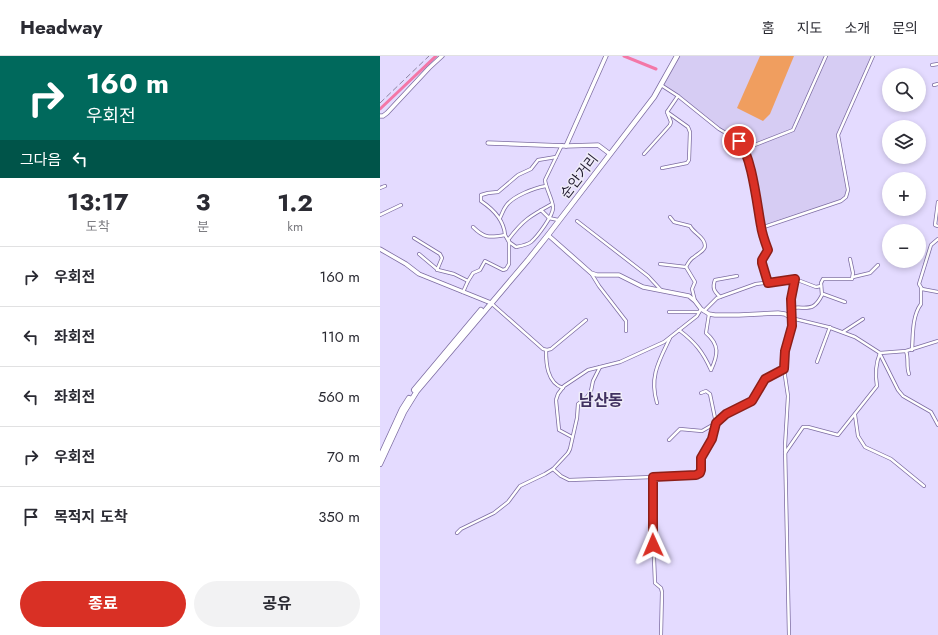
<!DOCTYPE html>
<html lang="ko">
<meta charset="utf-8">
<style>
:root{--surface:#fff;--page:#f2f2f3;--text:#2b2b33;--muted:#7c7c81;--line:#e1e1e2;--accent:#d93025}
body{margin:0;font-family:Jost,"Noto Sans KR",sans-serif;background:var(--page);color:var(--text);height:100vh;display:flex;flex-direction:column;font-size:15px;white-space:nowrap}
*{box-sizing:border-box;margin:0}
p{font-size:13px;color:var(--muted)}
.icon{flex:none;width:22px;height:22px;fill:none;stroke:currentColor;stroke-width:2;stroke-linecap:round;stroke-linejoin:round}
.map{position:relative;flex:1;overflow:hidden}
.details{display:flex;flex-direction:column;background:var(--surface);width:380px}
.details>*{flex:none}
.top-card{background:#00695c;color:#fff;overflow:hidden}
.fabs{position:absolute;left:502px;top:12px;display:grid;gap:8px}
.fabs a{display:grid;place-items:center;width:44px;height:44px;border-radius:50%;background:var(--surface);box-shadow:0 2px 6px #0003;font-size:20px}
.pin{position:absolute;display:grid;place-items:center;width:34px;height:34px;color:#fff;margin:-17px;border:2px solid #fff;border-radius:50%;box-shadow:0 1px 4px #0007}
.me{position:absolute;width:44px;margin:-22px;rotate:359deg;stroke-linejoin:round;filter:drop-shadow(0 0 3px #0008)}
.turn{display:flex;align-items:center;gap:14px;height:84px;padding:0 20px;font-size:18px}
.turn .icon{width:52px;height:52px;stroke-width:2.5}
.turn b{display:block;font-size:28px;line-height:34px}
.then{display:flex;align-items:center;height:38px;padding:0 20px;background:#0003;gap:8px;font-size:15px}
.eta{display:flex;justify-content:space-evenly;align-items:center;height:68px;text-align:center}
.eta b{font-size:24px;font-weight:700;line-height:28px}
.action{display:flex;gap:8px;margin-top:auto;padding:8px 20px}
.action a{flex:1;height:46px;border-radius:24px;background:var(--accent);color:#fff;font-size:16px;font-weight:700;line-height:46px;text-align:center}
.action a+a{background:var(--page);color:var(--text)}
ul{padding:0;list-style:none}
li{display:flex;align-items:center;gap:12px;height:60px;padding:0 20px;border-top:1px solid var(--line)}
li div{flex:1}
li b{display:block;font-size:15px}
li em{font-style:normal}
header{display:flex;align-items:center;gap:24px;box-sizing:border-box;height:56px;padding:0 20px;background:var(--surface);border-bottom:1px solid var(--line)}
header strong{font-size:19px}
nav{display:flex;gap:22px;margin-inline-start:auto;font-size:14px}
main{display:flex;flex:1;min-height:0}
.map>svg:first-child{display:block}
.built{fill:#d6ccf3}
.green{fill:#f09e5f}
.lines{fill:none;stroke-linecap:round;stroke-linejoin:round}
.canal{stroke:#f377a7;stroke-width:3}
.minor-casing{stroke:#7d6da2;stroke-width:4}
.tertiary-casing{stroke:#7d6da2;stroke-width:5}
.primary-casing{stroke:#7d6da2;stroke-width:6}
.minor{stroke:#fff;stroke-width:2.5}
.tertiary{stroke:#fff;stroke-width:3.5}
.primary{stroke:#fff;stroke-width:4.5}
.rail{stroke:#8c85a2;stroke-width:1;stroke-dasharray:6 3;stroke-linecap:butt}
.route-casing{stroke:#8d1f18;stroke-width:10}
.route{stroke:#d93025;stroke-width:7}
.labels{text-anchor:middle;stroke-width:3;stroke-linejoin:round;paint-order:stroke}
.street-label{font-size:14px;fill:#221c31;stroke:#efecf8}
.quarter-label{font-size:16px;font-weight:bold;fill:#403060;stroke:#efecf8}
</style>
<header>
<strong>Headway</strong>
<nav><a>홈</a><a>지도</a><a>소개</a><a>문의</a></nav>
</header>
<main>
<section class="details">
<div class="top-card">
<div class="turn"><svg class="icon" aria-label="right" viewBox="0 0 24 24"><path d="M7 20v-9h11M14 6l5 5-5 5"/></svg><div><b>160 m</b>우회전</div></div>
<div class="then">그다음<svg class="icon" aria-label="left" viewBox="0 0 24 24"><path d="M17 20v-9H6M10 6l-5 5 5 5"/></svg></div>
</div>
<div class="eta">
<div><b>13:17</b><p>도착</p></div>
<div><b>3</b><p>분</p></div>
<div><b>1.2</b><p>km</p></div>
</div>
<ul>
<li><svg class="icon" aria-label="right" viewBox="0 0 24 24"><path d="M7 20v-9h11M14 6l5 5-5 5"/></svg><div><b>우회전</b></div><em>160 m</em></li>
<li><svg class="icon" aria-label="left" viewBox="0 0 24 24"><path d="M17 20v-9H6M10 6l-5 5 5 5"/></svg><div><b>좌회전</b></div><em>110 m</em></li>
<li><svg class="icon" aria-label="left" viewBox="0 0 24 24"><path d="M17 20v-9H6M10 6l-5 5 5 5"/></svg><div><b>좌회전</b></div><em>560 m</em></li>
<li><svg class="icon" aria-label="right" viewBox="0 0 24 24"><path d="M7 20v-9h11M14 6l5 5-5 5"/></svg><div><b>우회전</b></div><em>70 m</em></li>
<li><svg class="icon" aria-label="arrive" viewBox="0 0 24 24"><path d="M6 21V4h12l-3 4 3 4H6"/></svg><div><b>목적지 도착</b></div><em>350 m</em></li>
</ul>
<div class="action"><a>종료</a><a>공유</a></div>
</section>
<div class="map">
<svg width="558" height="579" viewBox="0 0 558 579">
<rect width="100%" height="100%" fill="#e4dbff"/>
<path class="built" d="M 297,0 L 493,0 L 458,79 L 468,134 L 466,141 L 460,145 L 381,172 L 371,116 L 363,91 L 359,85 L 339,73 L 281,29 Z"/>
<path class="green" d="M 380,0 L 414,0 L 390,58 L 383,65 L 357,52 Z"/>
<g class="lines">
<g class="canal">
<path d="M 244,0 L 276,13"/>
<path d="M 0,53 L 56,0"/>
</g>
<g class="minor-casing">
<g id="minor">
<path d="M 552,9 L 558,8"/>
<path d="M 281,29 L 298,40 L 287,56 L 308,71 L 310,76 L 309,104 L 307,107 L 282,112"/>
<path d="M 554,29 L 558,28"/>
<path d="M 298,40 L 339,73 L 356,83 L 362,88 L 371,116 L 381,172"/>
<path d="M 372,90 L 413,74 L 446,0"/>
<path d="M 264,98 L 290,69 L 291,66 L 287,56"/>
<path d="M 0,132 L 5,130"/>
<path d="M 558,146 L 555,169 L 558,170"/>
<path d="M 161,154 L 169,162 L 178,164"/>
<path d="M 0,159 L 21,149"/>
<path d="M 290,161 L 294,166 L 310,170 C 313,176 319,178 323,184 C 329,193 320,196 314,201 C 310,203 308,207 306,211 L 315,226 L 312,233 L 315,245"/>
<path d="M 120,162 C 122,158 123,154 126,150 C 133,140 154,132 166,130"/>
<path d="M 197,165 L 268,220 L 281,234"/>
<path d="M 93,171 C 104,182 109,182 125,179 C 124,164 113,153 101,145 L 101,139 L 108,137 L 118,136 L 138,119 L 151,113 L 158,104 L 176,101"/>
<path d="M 125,179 L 129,186 L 136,191 C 141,190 147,189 151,186 C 157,181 174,159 173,151 C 172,142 166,133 165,124 L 182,89"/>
<path d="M 34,182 L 60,198 L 62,202 L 57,214"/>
<path d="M 558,183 L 551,189 L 539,228 L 542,233 L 558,236"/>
<path d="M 128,184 C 143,164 150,160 172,148"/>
<path d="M 39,198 L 58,214 L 74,218 L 88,225 L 83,236"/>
<path d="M 280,208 L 306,211"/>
<path d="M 211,217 L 219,230 L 246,265 L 246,275"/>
<path d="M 473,221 L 490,217 L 498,209"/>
<path d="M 88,225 L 93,217 L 100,214 L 105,205 L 123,214 L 126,213 L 129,208 L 129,185"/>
<path d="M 388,227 L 382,207 L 382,203 L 388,194 L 381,172 L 461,145 L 466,141 L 468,134 L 458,79 L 493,0"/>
<path d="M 443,238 L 465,246"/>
<path d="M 340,241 C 334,235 332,232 335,224 L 357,220"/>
<path d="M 111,247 L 163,293 L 167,294 L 171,293 L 206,264"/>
<path d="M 411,252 C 427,250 433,257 442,239 L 441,227 L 443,223 L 472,223 L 473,217 L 470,203"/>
<path d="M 324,255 L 337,242 L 376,228 L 415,223 L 436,231 L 441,230"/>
<path d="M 289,256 L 319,256"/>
<path d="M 329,258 L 326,277 C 340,289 338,299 331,314"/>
<path d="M 411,262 L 448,271 L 475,281 L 500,297 L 526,295 L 558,285"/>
<path d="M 299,274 C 315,286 323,296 331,314"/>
<path d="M 463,276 L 483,263"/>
<path d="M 166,294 C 166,307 167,327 183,332"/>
<path d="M 532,294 C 533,279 532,260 541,248 L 541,232"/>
<path d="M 526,295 C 529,303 526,310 529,318"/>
<path d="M 500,298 L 518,334 L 523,340 L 551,356 L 558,369"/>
<path d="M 437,306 L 450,271"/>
<path d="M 277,347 C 269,321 279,305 290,282"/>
<path d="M 475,359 L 478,380 L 485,391 L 511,403 L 544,430"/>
<path d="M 192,381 L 179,374 L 176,344 L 178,338 L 184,330 L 208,314 L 240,306 L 284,286 L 317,260 L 321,253"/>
<path d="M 289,384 L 300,373 L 322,375 L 336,367 L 346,358 L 372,345 L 385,323 L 404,313"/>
<path d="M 405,397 L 423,371 L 428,371 L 458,379 L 497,330 C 495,319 496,307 500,297"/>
<path d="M 173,413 L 181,420 L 189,424 L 273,421 L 318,419 L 321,416 L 322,400 L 332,383 L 336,367 L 330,338 L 326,335 L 321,337"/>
<path d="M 273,421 L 272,486 L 274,502 L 275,527 L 281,532 L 282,536 L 281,579"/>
<path d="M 77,477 L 81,473 L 114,457 L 128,446 L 140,430 L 165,418 L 173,413 L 188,397 L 190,393 L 197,362 L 198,348 L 207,341 L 211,335 L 213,325 L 220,311"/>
<path d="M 409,579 L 405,390 L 408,340 L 404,313 L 405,295 L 412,270 L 411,243 L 415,223"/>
</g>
</g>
<g class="tertiary-casing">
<g id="tertiary">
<path d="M 0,60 L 3,60 L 7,57 L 49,12 L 62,0"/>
<path d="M 108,87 L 186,90 L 218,89 L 230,98"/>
<path d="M 186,90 L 226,0"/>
<path d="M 168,179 L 211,217 L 217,219 L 239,219 L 263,231 L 309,240 L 315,245 L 321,253 L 329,258 L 335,259 L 359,259 L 398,257 L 405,258 L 411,262"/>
<path d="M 0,193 L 26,208 L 39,218 L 111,247"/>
</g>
</g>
<g class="primary-casing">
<g id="primary">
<path d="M 34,334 L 101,254"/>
<path d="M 0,401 L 22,353 L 29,342"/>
<path d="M 0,408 L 24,356 L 37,335 L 148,204 L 168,179 L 274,41 L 297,0"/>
</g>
</g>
<use href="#minor" class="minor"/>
<use href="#tertiary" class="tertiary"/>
<use href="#primary" class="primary"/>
<path class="rail" d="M 0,47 L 49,0"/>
</g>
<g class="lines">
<g class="route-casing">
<path id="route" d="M 273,489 L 273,421 L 316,419 L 320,417 L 321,414 L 321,402 L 332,383 L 336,367 L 346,358 L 372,345 L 385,323 L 404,313 L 405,295 L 412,270 L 411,243 L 415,223 L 388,227 L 382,207 L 382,204 L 388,194 C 385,186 382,178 381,170 C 377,149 372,100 359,85"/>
</g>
<use href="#route" class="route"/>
</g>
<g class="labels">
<g class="street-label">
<text transform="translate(199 120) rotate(-52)" y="5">순안거리</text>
</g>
<g class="quarter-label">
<text x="221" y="350">남산동</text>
</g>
</g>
</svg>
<div class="fabs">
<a><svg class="icon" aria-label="search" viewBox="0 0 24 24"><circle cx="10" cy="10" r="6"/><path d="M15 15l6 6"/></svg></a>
<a><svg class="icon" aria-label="layers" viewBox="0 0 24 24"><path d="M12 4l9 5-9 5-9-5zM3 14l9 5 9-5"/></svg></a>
<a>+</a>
<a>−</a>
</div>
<div class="pin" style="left:359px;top:85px;background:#d93025"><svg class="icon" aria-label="arrive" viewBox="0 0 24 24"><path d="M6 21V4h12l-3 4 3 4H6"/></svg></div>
<svg class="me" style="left:273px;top:489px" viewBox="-20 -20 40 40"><path d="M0-17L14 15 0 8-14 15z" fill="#d93025" stroke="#fff" stroke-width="4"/></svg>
</div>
</main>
